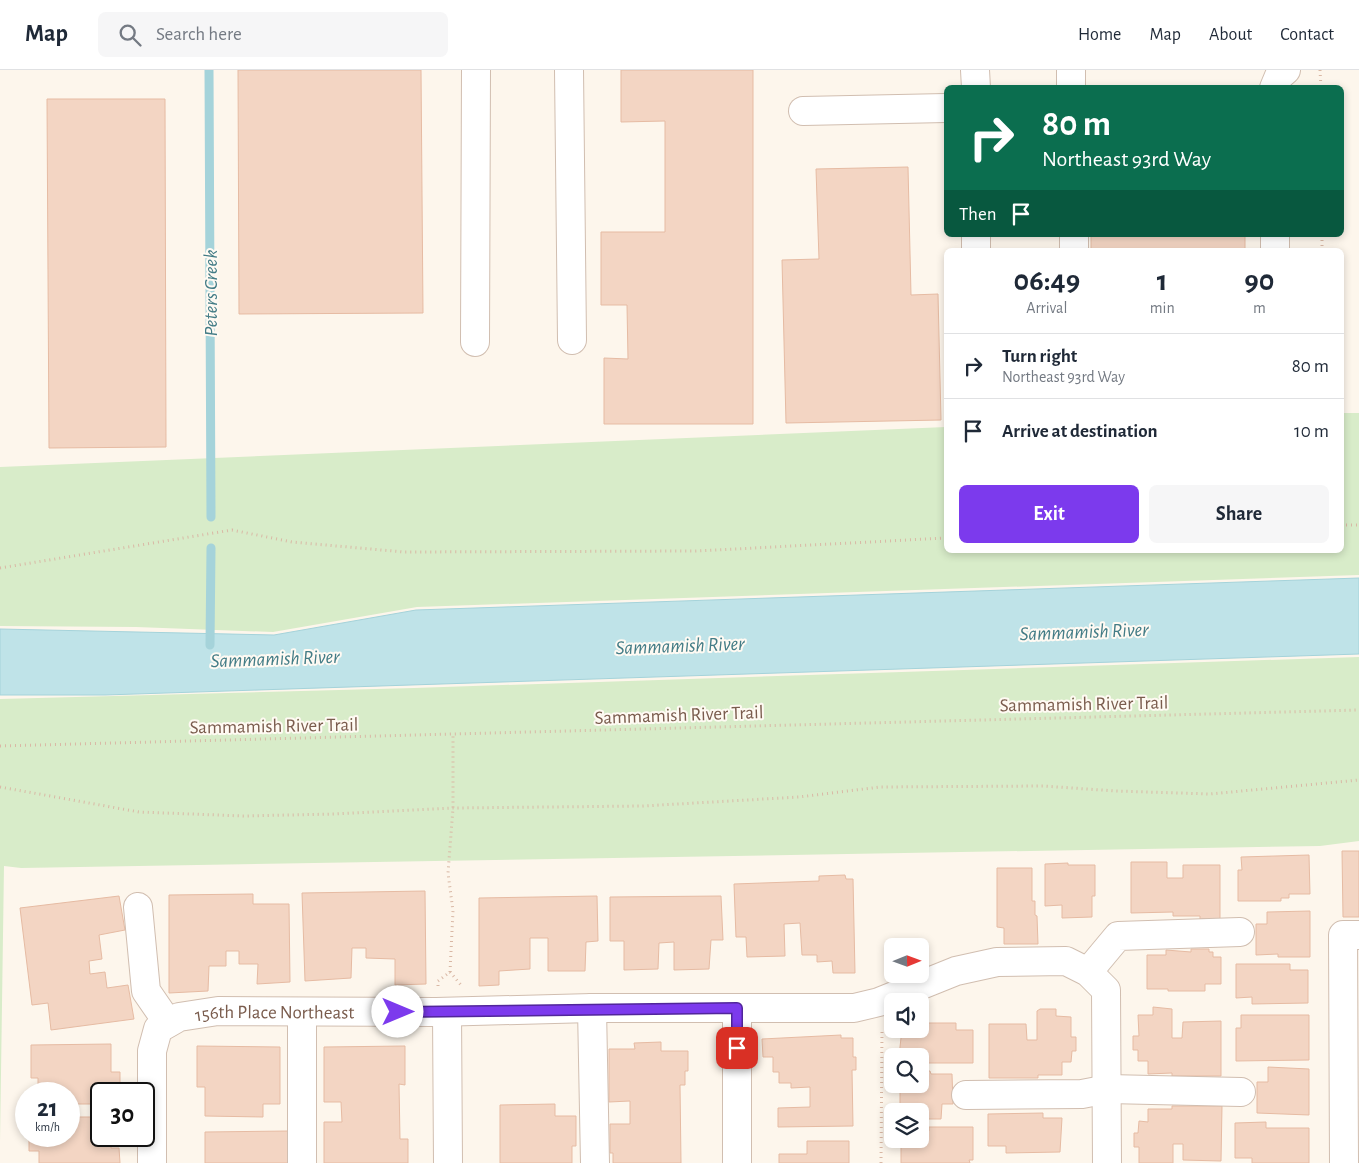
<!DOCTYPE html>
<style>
:root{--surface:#fff;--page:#f6f6f7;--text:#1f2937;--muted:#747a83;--line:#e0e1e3;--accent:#7c3aed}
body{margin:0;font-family:"Alegreya Sans",sans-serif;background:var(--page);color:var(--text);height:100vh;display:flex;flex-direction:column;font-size:19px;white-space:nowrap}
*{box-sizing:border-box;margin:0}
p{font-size:16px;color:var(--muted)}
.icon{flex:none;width:28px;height:28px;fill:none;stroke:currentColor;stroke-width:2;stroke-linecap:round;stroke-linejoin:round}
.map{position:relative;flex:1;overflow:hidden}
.details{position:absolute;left:944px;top:178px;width:400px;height:305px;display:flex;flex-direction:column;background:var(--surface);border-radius:8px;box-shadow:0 2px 8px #0003}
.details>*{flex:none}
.guide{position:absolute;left:944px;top:15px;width:400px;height:152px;border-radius:8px;box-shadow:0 2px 8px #0003;background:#0b6e4f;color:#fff;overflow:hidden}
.needle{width:32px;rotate:89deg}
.buttons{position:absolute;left:884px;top:868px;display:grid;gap:10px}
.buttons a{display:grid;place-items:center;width:45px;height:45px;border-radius:8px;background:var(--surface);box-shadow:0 2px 8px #0003;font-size:25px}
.speed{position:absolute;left:15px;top:1012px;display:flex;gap:10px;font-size:25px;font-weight:700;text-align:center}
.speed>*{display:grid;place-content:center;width:65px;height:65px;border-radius:50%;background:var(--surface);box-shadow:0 2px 8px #0003;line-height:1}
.speed small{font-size:12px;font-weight:400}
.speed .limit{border:2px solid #111;border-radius:8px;background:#fff;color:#111}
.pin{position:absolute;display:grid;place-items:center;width:42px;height:42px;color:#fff;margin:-21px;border-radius:10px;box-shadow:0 2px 8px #0006}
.me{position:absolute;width:55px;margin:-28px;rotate:90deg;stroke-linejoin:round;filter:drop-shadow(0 0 4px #0008)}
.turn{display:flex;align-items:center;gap:18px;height:105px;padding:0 15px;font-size:22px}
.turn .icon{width:65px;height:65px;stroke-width:2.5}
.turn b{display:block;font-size:35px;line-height:42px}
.then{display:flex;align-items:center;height:48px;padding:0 15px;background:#0003;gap:10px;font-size:19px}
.eta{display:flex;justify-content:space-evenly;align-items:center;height:85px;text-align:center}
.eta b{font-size:30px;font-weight:700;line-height:35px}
.button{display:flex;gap:10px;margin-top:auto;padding:10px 15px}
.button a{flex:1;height:58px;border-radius:8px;background:var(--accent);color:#fff;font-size:20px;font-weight:700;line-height:58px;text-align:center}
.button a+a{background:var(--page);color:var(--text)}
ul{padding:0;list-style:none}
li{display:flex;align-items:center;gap:15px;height:65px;padding:0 15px;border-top:1px solid var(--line)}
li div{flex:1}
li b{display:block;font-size:19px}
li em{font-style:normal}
header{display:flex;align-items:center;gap:30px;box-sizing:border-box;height:70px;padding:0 25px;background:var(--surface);border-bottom:1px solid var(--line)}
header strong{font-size:24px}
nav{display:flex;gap:28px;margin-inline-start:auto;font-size:18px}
.search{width:350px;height:45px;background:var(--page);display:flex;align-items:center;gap:12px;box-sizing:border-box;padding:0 18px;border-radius:8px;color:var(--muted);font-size:19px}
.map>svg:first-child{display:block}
.green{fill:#d8ecc9}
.water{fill:#bfe3e8;stroke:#a5d3da}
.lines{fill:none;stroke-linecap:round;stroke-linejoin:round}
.stream{stroke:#a5d3da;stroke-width:9}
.building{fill:#f3d5c3;stroke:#e6bba3}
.minor-casing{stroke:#d1beb0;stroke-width:30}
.path{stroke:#d9b8a5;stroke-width:3;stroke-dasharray:1 4;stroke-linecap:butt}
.minor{stroke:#fff;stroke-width:28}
.route-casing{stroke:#51269a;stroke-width:12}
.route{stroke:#7c3aed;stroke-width:9}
.labels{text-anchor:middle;stroke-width:4;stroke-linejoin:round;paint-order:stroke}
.street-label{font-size:19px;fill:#7a5c4d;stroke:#fffaf3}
.water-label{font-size:20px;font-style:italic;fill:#437c86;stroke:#fffaf3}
</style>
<header>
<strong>Map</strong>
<div class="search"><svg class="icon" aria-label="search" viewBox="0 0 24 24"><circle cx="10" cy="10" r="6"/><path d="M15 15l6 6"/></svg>Search here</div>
<nav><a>Home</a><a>Map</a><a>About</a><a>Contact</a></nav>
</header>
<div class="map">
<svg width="1359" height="1093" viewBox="0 0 1359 1093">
<rect width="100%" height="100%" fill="#fdf6ec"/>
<g class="green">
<path d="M 1341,343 L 1359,343 L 1359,505 L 417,537 L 273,562 L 136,557 L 0,556 L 0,397 L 946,357 L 946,480 L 1341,480 Z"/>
<path d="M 1359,587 L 1359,771 L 1320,776 L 21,798 L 4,796 L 0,1072 L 0,629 L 414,618 Z"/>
</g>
<path class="water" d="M 1359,508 L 1359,584 L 105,625 L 0,625 L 0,559 L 274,565 L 416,540 Z"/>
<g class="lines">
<g class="stream">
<path d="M 209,0 L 211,447"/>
<path d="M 210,575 L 211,478"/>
</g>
</g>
<g class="building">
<path d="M 238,0 L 421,0 L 423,243 L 239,244 Z"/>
<path d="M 621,0 L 753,0 L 753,354 L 604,354 L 604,288 L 628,289 L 627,235 L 601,235 L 601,162 L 665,162 L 665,51 L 621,52 Z"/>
<path d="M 47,29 L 165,29 L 166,377 L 49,378 Z"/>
<path d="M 908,97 L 911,225 L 938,224 L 941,350 L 786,353 L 782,190 L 819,189 L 816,99 Z"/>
<rect x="1091" y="165" width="154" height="15"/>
<path d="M 1342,781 L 1359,781 L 1359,847 L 1343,847 Z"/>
<path d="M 1309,785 L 1310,824 L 1289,824 L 1289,828 L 1281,828 L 1281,831 L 1238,831 L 1238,800 L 1242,800 L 1241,787 Z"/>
<path d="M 1131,792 L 1167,792 L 1167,808 L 1183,808 L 1183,795 L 1220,795 L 1220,849 L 1200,849 L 1200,846 L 1173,846 L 1173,842 L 1131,843 Z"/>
<path d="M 1068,793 L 1068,795 L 1095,795 L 1095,826 L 1092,826 L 1092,847 L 1062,848 L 1062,835 L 1045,836 L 1045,794 Z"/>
<path d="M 997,798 L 1032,798 L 1032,831 L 1035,831 L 1035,845 L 1037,846 L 1038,874 L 1004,874 L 1004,858 L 997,857 Z"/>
<path d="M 845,805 L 846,809 L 853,809 L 855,903 L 833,903 L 832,891 L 817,892 L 817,885 L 802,885 L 800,853 L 784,854 L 785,886 L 747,887 L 746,867 L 736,867 L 734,814 L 819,811 L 819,806 Z"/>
<path d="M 425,821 L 426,914 L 395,915 L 395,889 L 366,888 L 366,878 L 352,878 L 351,908 L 305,911 L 302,823 Z"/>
<path d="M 253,824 L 253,834 L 289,834 L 290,912 L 257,914 L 258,894 L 239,894 L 239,881 L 226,881 L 226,896 L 209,896 L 208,921 L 169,923 L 169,825 Z"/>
<path d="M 119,826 L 125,860 L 99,865 L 102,889 L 89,891 L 90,904 L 105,902 L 107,918 L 128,915 L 134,949 L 51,960 L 48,933 L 32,935 L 20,838 Z"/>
<path d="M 597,826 L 598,871 L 586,872 L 585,901 L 548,901 L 548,868 L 530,868 L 530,899 L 499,901 L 499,915 L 479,916 L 479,828 Z"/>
<path d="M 721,826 L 723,870 L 711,870 L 709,899 L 674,900 L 674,872 L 659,873 L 658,899 L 624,900 L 624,871 L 610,871 L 610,827 Z"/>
<path d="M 1310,841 L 1310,887 L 1278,887 L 1278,884 L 1256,885 L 1256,854 L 1267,854 L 1267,842 Z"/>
<path d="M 1191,879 L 1209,879 L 1209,882 L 1213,882 L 1213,887 L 1221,887 L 1221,914 L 1205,914 L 1205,921 L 1168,921 L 1168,919 L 1147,919 L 1147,885 L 1166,885 L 1166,880 L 1191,882 Z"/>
<path d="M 1236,894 L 1290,894 L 1290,900 L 1308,900 L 1308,933 L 1252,934 L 1252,927 L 1236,928 Z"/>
<path d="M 1153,937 L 1172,939 L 1172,968 L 1182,968 L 1183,952 L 1221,951 L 1221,1006 L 1172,1006 L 1172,1003 L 1148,1004 L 1148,991 L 1138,991 L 1138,980 L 1133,980 L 1133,966 L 1139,966 L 1138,945 L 1153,945 Z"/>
<path d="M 1040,939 L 1056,939 L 1056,946 L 1071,947 L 1071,967 L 1076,967 L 1076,981 L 1072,981 L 1071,992 L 1062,992 L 1062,1005 L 1038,1005 L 1038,1008 L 989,1008 L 989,954 L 1026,954 L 1027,970 L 1037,970 L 1037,941 Z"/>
<path d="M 1241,945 L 1309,945 L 1309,990 L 1236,991 L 1236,958 L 1241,958 Z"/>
<path d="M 920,953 L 956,953 L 956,960 L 973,960 L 973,993 L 920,993 L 920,986 L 899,986 L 902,959 L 920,959 Z"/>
<path d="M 841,965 L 841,968 L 853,968 L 853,987 L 856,987 L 856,1000 L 852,1000 L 853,1056 L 778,1057 L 778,1038 L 810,1037 L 810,1017 L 791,1018 L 791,1013 L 779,1013 L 779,1002 L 773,1002 L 773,987 L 763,987 L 762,969 Z"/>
<path d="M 661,972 L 661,981 L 688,981 L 688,1001 L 685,1001 L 685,1015 L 680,1015 L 681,1093 L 613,1093 L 613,1083 L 610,1083 L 610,1054 L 630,1054 L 630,1031 L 609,1032 L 609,979 L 635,979 L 634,973 Z"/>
<path d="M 111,974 L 111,1002 L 120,1002 L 120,1022 L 101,1024 L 101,1034 L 69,1034 L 69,1024 L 38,1024 L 38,1008 L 31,1008 L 31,975 Z"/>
<path d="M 197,976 L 280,977 L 280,1034 L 263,1034 L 263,1047 L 205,1046 L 205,1017 L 197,1017 Z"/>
<path d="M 405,976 L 405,1015 L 399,1014 L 400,1069 L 408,1069 L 408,1093 L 324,1093 L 324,1052 L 342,1052 L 341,1032 L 324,1032 L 324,977 Z"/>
<path d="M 1268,997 L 1309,999 L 1309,1045 L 1257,1043 L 1257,1012 L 1268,1012 Z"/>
<path d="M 920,1001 L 930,1001 L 931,1004 L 952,1004 L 953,1034 L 942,1034 L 941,1049 L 924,1049 L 923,1047 L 920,1047 L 920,1041 L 900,1041 L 900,1014 L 920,1014 Z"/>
<path d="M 555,1034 L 555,1046 L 576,1046 L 576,1076 L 572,1076 L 572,1093 L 500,1093 L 500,1035 Z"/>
<path d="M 1172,1036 L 1222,1036 L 1221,1091 L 1183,1090 L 1183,1074 L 1173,1074 L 1173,1093 L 1139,1093 L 1139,1077 L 1134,1077 L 1134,1063 L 1138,1063 L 1139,1051 L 1148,1052 L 1148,1039 L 1172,1039 Z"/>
<path d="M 1043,1043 L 1043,1048 L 1062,1048 L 1060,1082 L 1006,1083 L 1006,1076 L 988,1076 L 988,1044 Z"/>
<path d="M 69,1047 L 101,1047 L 101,1066 L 111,1066 L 111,1078 L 119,1078 L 120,1093 L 39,1093 L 39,1081 L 29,1081 L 29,1066 L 69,1066 Z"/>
<path d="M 1266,1052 L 1266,1058 L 1309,1058 L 1309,1093 L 1252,1093 L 1252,1088 L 1235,1088 L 1235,1053 Z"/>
<path d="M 929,1057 L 973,1057 L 973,1090 L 969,1090 L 970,1093 L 901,1093 L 901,1069 L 920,1069 L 921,1061 L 929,1061 Z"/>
<path d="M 288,1061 L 288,1093 L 205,1093 L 205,1062 Z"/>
<path d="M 807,1071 L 849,1071 L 849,1093 L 779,1093 L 779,1084 L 807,1084 Z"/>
</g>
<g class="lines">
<g class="minor-casing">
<g id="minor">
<path d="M 569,0 L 572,270"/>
<path d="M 975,0 L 976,18"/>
<path d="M 1071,0 L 1071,18"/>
<path d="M 1274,18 L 1279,6 L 1286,0"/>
<path d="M 803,41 L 946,38"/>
<path d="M 976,165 L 976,180"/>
<path d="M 1074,165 L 1074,180"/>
<path d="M 1275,165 L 1275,180"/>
<path d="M 475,272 L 476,0"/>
<path d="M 138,837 L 146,921 L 168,953"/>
<path d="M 1088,902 L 1118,866 L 1240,862"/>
<path d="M 592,938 L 595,1093"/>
<path d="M 737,938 L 737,1093"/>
<path d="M 447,942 L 448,1093"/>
<path d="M 966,1025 L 1082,1024 L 1108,1019 L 1241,1022"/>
<path id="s1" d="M 152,1093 L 152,981 L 158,959 L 179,947 L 218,941 L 436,942 L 592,938 L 854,938 L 879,932 L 956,901 L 997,892 L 1066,891 L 1088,902 L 1106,920 L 1107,1093"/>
<path d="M 302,1093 L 302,942"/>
<path d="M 1344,1093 L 1343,865 L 1359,865"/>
</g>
</g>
<g class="path">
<path d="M 1320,0 L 1321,18"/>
<path d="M 1322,165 L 1322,180"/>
<path d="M 1341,455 L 1359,455"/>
<path d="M 0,498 L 232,460 L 292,472 L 404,482 L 696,481 L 946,468"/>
<path d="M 0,676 L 1359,640"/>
<path d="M 0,717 L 139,742 L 243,746 L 335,744 L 453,738 L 643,736 L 799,727 L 880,717 L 1043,716 L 1116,721 L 1210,724 L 1359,710"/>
<path d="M 450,902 L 461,915"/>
<path d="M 438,916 L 438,911 L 450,902 L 453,841 L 448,803 L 453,738 L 453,665"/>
<path d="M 881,1093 L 882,959"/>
</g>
<use href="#minor" class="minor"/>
</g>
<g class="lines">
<g class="route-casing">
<path id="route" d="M 398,942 L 737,938 L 737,978"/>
</g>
<use href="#route" class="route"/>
</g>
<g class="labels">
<g class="street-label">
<text transform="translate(1084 633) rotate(-1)" y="7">Sammamish River Trail</text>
<text transform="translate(679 644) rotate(-2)" y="7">Sammamish River Trail</text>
<text transform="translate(274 655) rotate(-1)" y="7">Sammamish River Trail</text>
<text dy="7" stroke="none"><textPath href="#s1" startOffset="255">156th Place Northeast</textPath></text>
</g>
<g class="water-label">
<text transform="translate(210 223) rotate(-90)" y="7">Peters Creek</text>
<text transform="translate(1084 561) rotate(-2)" y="7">Sammamish River</text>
<text transform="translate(680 575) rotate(-2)" y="7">Sammamish River</text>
<text transform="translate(275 588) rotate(-2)" y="7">Sammamish River</text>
</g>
</g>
</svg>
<div class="buttons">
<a><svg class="needle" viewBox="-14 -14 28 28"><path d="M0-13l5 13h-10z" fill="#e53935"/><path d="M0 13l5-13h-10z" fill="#747a83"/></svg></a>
<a><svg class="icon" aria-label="sound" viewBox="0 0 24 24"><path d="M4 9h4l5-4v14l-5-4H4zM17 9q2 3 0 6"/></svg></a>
<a><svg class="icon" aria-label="search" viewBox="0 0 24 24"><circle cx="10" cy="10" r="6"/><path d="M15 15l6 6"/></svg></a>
<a><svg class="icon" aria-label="layers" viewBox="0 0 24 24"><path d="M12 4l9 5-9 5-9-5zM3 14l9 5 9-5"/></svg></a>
</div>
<div class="speed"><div>21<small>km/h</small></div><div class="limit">30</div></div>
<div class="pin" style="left:737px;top:978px;background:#d93025"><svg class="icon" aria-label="arrive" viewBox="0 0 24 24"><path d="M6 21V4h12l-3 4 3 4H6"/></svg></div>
<svg class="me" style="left:398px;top:942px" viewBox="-20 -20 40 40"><circle r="19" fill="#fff"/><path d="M0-13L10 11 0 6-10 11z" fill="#7c3aed"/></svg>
<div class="guide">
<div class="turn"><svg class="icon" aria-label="right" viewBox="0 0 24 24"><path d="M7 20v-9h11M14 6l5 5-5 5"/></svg><div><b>80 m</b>Northeast 93rd Way</div></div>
<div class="then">Then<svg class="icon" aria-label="arrive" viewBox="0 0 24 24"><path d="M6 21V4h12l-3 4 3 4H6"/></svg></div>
</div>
<section class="details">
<div class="eta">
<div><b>06:49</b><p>Arrival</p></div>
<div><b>1</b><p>min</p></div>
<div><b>90</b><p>m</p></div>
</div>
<ul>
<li><svg class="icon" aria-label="right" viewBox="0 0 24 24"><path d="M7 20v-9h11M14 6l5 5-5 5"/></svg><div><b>Turn right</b><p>Northeast 93rd Way</p></div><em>80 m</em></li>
<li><svg class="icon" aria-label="arrive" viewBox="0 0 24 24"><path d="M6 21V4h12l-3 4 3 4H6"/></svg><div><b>Arrive at destination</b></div><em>10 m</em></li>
</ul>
<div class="button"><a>Exit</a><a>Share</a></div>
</section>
</div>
